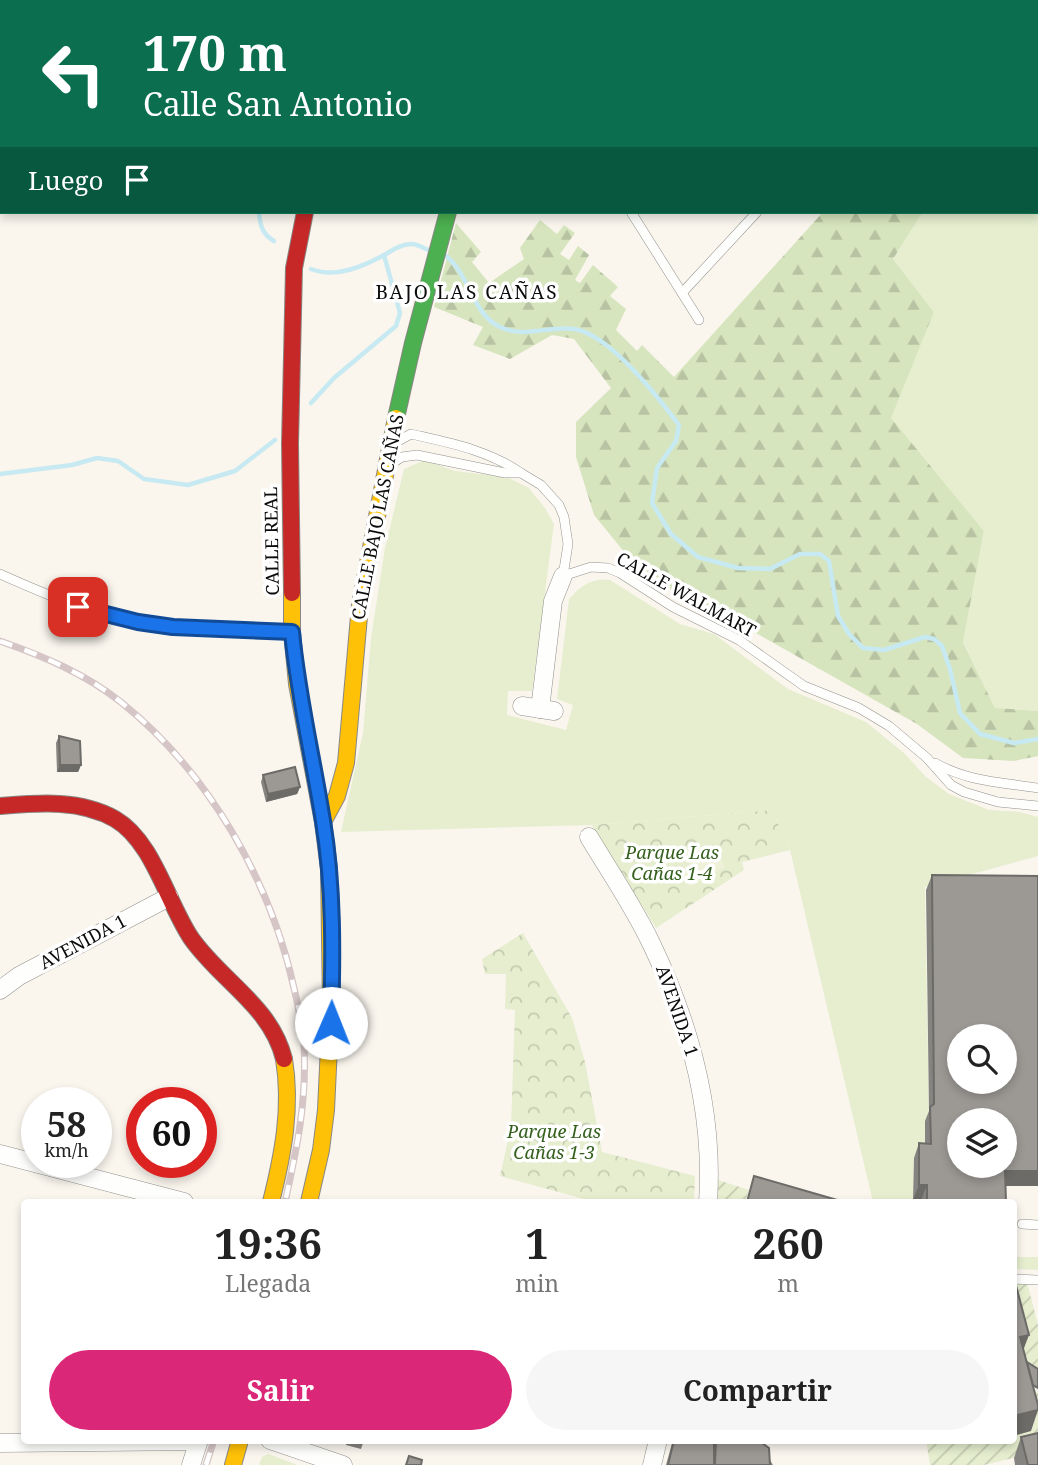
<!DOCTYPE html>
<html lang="es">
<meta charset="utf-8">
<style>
:root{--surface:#fff;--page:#f6f6f6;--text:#222;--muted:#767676;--accent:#db2777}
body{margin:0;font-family:"Noto Serif",serif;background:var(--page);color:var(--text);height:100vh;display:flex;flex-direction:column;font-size:26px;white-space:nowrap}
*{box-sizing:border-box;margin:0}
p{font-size:23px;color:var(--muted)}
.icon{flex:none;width:38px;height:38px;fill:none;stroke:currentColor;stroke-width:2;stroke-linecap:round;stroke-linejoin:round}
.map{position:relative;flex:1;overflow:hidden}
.sheet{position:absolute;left:21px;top:1199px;width:996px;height:245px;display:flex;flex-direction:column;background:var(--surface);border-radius:7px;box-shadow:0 4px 10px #0003}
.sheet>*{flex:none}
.guide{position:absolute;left:0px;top:0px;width:1040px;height:214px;box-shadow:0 4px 10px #0003;background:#0b6e4f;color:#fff;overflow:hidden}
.fabs{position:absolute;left:947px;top:1024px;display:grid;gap:14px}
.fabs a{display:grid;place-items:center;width:70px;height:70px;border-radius:50%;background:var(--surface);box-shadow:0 4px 10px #0003;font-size:35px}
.speed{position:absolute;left:21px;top:1087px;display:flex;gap:14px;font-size:35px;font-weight:700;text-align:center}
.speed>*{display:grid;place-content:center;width:91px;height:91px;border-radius:50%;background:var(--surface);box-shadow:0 4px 10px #0003;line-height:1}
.speed small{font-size:18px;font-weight:400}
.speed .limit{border:10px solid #d22;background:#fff;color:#111}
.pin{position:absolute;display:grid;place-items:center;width:60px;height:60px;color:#fff;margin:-30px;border-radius:14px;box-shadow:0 4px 10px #0006}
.me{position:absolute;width:77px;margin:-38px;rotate:1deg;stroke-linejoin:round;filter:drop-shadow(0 0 5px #0008)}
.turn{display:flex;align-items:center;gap:24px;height:147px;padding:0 28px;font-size:32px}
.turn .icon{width:91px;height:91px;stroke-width:2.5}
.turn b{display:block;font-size:49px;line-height:60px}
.then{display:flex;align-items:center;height:66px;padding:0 28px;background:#0003;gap:14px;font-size:26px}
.eta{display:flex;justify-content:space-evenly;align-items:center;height:119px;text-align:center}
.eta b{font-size:42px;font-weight:700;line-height:49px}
.cta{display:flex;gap:14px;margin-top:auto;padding:14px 28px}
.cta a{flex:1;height:80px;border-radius:42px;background:var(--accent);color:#fff;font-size:28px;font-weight:700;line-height:80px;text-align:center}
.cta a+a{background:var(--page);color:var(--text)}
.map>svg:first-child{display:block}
.grass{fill:#e6eecf}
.forest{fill:url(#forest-firs)}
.park{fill:url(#park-crowns)}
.garden{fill:url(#garden-furrows)}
.pitch{fill:#eff2d9}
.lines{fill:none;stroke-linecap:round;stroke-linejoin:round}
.stream{stroke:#c7e9f2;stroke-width:4.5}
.lane-casing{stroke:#93918d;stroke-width:10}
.street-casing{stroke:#93918d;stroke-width:19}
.fast-casing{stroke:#898784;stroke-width:18}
.slow-casing{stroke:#898784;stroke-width:18}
.jam-casing{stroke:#898784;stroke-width:18}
.lane{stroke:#fefefc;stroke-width:9}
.street{stroke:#fefefc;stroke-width:18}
.fast{stroke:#4caf50;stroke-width:16}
.slow{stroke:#ffc107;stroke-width:16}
.jam{stroke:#c62828;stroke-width:16}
.rail-casing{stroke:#d5c5c6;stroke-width:7}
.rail{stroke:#fff;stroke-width:4.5;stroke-dasharray:13;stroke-linecap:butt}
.wall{fill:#868480}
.shaded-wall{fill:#6d6b68}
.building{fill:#9c9995;stroke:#6d6b68;stroke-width:2;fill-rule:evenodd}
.route-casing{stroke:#114b97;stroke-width:18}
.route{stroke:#1a73e8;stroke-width:12}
.labels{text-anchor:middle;stroke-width:7;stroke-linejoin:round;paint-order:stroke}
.street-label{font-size:18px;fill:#0b0b0b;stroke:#fff}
.park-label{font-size:18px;font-style:italic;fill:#34601e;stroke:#fff}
.neighbourhood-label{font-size:19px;letter-spacing:2px;fill:#0b0b0b;stroke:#fff}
</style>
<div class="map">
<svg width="1038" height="1465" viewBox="0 0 1038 1465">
<defs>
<pattern id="forest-firs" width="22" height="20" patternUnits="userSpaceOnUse" patternTransform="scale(1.75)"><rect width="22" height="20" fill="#d7e5be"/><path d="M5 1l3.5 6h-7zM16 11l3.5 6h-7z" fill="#b7c3a2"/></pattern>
<pattern id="park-crowns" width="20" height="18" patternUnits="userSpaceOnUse" patternTransform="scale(1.75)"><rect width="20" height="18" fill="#e6eecf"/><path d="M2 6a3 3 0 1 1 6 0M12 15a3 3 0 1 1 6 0" fill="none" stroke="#c4cbb0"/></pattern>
<pattern id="garden-furrows" width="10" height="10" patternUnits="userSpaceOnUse" patternTransform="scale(1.75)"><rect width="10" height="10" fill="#e6eecf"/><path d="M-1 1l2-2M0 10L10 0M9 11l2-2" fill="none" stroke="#c4cbb0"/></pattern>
</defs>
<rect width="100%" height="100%" fill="#faf6ee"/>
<g class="grass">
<path d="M 1038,86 L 1038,711 L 995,708 L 963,641 L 984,531 L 890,418 L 934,312 L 893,259 L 923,212 L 1038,212 Z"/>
<path d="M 425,460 L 455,471 L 507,477 L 529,488 L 545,508 L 554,524 L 532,691 L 508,691 L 507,715 L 566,730 L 573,705 L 557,699 L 569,599 C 580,586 593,577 610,580 L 680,624 L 714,634 L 788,689 L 866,722 L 904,753 L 926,777 L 949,794 L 989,810 L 1020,812 L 1038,817 L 1038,856 L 925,887 L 929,1118 L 925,1158 L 914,1158 L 913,1199 L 921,1200 L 922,1202 L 873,1202 L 790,850 L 772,810 L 592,825 L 341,832 L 363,733 L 371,638 L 385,548 L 404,469 Z"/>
<path d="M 1013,1257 L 1038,1257 L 1038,1270 L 1013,1269 Z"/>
<path d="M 268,1454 L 298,1465 L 259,1465 L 262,1457 Z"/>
</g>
<path class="forest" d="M 823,212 L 923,212 L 893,259 L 934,312 L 891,418 L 984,531 L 963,642 L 995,708 L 1038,711 L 1038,756 L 1014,761 L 963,758 L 917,724 L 733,620 L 675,593 L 630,559 L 594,515 L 576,457 L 576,422 L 611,388 L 574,339 L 552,335 L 510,359 L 473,345 L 483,327 L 434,307 L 456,223 L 481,252 L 472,262 L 489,283 L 524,259 L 520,248 L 540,220 L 557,234 L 564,225 L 575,233 L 560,254 L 569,260 L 578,246 L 589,255 L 575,280 L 580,283 L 593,265 L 618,287 L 610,296 L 626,309 L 616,330 L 637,351 L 642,345 L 674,377 Z"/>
<g class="park">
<path d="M 772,810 L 790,850 L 742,862 L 744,870 L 656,928 L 592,825 Z"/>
<path d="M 523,933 L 572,1018 L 585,1062 L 602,1152 L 695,1176 L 694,1202 L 595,1202 L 500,1176 L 511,1127 L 515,1010 L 505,1009 L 506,974 L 485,974 L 482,959 Z"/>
</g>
<g class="garden">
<path d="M 718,1180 L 749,1190 L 745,1202 L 718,1202 Z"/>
<path d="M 1013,1282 L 1027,1282 L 1038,1325 L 1038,1373 L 1013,1358 Z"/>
<path d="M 1019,1381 L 1038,1393 L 1038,1452 L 984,1465 L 930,1465 L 926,1440 L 1013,1440 Z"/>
</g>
<path class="pitch" d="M 716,850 L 725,867 L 690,887 L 680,870 Z"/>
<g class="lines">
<g class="stream">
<path d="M 153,2 L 153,0"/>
<path d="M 0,34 L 2,34"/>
<path d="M 259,212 C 260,225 262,234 274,241"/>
<path d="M 446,256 C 470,275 472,314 500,327 C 525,339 549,325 574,329 C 609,334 658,397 679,425 L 676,441 L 657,468 L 652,503 L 671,534 L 698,557 L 738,568 L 770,569 L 800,554 L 820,554 L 829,561 L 838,616 L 849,634 L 863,648 L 884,650 L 925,637 L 934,639 L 942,646 L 950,669 L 960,713 L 980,734 L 1014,743 L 1038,739"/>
<path d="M 311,269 C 336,279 364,266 386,254 C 394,249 402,244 412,244 C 417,244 423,248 428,250"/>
<path d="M 311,403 L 334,378 L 396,326 L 400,313 L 384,255"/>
<path d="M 0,474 L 72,465 L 97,458 L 118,461 L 144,479 L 188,485 L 235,471 L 275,440"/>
</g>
<g class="lane-casing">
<g id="lane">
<path d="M 631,212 L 699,320"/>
<path d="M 682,293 L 757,212"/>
<path d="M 398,441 L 411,434 C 450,443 488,450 521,473"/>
<path d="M 391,464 L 402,457 L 417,455 L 505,473 L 521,473 L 541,485 L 559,505 L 564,517 L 568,544 L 563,576"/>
<path d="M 0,574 C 45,594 89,613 138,622 C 187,632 240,630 290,632"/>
<path d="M 563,576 L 591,567 L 608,568 L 620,573 L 673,607 L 739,640 L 804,686 L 859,708 L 889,726 L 927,758 L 951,785 L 964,792 L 998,802 L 1038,806"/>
<path d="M 935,763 C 969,782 1000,782 1038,788"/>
<path d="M 1022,1224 L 1038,1225"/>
<path d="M 1013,1279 L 1037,1280"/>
</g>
</g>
<g class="street-casing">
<g id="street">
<path d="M 503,2 L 503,0"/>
<path d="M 522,706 L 554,711"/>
<path d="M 540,709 L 553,601 L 563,576"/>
<path d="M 589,837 C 610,872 634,907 651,943 C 690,1024 714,1113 708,1202"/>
<path d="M 0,990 L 19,976 L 169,897"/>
<path d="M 0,1154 L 184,1202"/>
<path d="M 270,1440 L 343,1465"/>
<path d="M 0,1443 L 198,1441"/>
<path d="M 191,1465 L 199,1440"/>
<path d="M 652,1465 L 658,1440"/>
</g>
</g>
<g class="fast-casing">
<path id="fast" d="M 396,418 L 413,343 L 448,212"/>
</g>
<g class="slow-casing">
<g id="slow">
<path d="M 414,2 L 415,0"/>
<path d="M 292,593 L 292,632 L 297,684 L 323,822 L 329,869 L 331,1004 L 326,1110 L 321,1150 L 309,1202"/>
<path d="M 323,822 L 337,796 L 346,763 L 360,605 L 396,418"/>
<path d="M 271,1202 C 283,1154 292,1108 284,1059"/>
<path d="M 233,1465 L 240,1440"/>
</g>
</g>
<g class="jam-casing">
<g id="jam">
<path d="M 292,593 L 290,444 L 294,268 L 305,212"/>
<path d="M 0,806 C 38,803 80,799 115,819 C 153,841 167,902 191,938 C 221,981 271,1006 284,1059"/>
</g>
</g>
<use href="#lane" class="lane"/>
<use href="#street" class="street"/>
<use href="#fast" class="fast"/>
<use href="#slow" class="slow"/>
<use href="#jam" class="jam"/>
<g class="rail-casing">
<g id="rail">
<path d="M 0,641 C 43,656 86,674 122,703 C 209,773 270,880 294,988 C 298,1006 303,1026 304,1045 C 307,1101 297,1148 285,1202"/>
<path d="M 206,1465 L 214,1440"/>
</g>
</g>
<use href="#rail" class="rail"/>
</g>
<g class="wall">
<path d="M 725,0 L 753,0 L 752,2 L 727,2 Z"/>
<path d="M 59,736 L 81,765 L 78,772 L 57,772 L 56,743 Z"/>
<path d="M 263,775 L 300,787 L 297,794 L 266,802 L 261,782 Z"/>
<path d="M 932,875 L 1038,876 L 1038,1186 L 1005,1186 L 1006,1202 L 922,1202 L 921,1200 L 913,1200 L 914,1158 L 919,1143 L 925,1143 L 925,1121 L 929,1111 L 926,890 Z"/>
<path d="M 1021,1437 L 1038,1465 L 1015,1465 L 1014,1458 Z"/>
<path d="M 347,1440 L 364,1440 L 361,1449 L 346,1445 Z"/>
<path d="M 673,1440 L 758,1440 L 773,1465 L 666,1465 Z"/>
</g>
<g class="shaded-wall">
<path d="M 60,765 L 81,765 L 78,772 L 57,772 Z"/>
<path d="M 300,787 L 297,794 L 266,802 L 268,794 Z"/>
<path d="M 1005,1171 L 1038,1171 L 1038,1186 L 1000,1186 Z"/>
<path d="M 919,1185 L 927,1185 L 921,1200 L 913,1200 Z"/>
<path d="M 1029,1335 L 1021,1356 L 1020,1337 Z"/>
<path d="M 1038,1410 L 1031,1431 L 1013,1436 L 1013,1416 Z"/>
</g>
<g class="building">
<path d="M 537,0 L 657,0 L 658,1 L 537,2 Z"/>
<path d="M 994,0 L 1004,0 L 1006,2 L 992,2 Z"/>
<path d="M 59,736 L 80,741 L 81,765 L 60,765 Z"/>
<path d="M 295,767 L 300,787 L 268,794 L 263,775 Z"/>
<path d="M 932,875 L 1038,876 L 1038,1171 L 1005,1171 L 1006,1202 L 927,1202 L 927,1185 L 919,1185 L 919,1143 L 931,1144 L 930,1107 L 934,1104 ZM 959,1036 L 1004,1036 L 1004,1082 L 959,1082 ZM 959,1120 L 1004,1120 L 1004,1166 L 959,1166 Z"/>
<path d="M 754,1176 L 837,1200 L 836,1202 L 747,1202 Z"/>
<path d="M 1013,1274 L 1029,1335 L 1020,1337 L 1038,1405 L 1038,1410 L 1013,1416 Z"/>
<path d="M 1027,1362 L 1038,1369 L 1038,1388 L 1033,1385 Z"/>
<path d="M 1038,1433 L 1038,1465 L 1028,1465 L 1021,1437 Z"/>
<path d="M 674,1440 L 714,1440 L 714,1465 L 668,1465 Z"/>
<path d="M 716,1440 L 758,1440 L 769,1448 L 770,1465 L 715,1465 Z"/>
<path d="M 409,1456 L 422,1460 L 421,1465 L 406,1465 Z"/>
</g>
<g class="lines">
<g class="route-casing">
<path id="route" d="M 78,607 L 138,622 L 173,627 L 292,632 C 298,696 313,758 323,821 C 334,887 333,957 331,1023"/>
</g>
<use href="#route" class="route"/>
</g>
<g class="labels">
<g class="street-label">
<text transform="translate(378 517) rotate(-79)" y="6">CALLE BAJO LAS CAÑAS</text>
<text transform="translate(272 541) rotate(-91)" y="6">CALLE REAL</text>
<text transform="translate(686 595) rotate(29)" y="6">CALLE WALMART</text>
<text transform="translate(83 942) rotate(-28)" y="6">AVENIDA 1</text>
<text transform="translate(677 1011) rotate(71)" y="6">AVENIDA 1</text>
</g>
<g class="park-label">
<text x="672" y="859">Parque Las<tspan x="672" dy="21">Cañas 1-4</tspan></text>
<text x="554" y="1138">Parque Las<tspan x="554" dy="21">Cañas 1-3</tspan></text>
</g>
<g class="neighbourhood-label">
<text x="467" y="299">BAJO LAS CAÑAS</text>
</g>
</g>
</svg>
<div class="fabs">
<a><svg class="icon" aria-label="search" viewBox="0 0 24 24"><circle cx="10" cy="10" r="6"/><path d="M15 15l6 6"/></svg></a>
<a><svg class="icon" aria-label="layers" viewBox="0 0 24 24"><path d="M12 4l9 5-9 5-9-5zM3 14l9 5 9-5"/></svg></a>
</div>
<div class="speed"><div>58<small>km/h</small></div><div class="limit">60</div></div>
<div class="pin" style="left:78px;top:607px;background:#d93025"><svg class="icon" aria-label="arrive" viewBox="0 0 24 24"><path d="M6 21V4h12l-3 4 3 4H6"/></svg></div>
<svg class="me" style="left:331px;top:1023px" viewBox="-20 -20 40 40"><circle r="19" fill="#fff"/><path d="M0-13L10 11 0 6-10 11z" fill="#1a73e8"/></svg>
<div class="guide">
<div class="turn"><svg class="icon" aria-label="left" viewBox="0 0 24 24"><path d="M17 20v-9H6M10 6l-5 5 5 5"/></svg><div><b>170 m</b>Calle San Antonio</div></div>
<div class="then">Luego<svg class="icon" aria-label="arrive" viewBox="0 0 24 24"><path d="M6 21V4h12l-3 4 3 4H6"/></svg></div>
</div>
<section class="sheet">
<div class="eta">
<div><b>19:36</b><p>Llegada</p></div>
<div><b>1</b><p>min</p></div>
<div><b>260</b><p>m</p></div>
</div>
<div class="cta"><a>Salir</a><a>Compartir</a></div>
</section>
</div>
